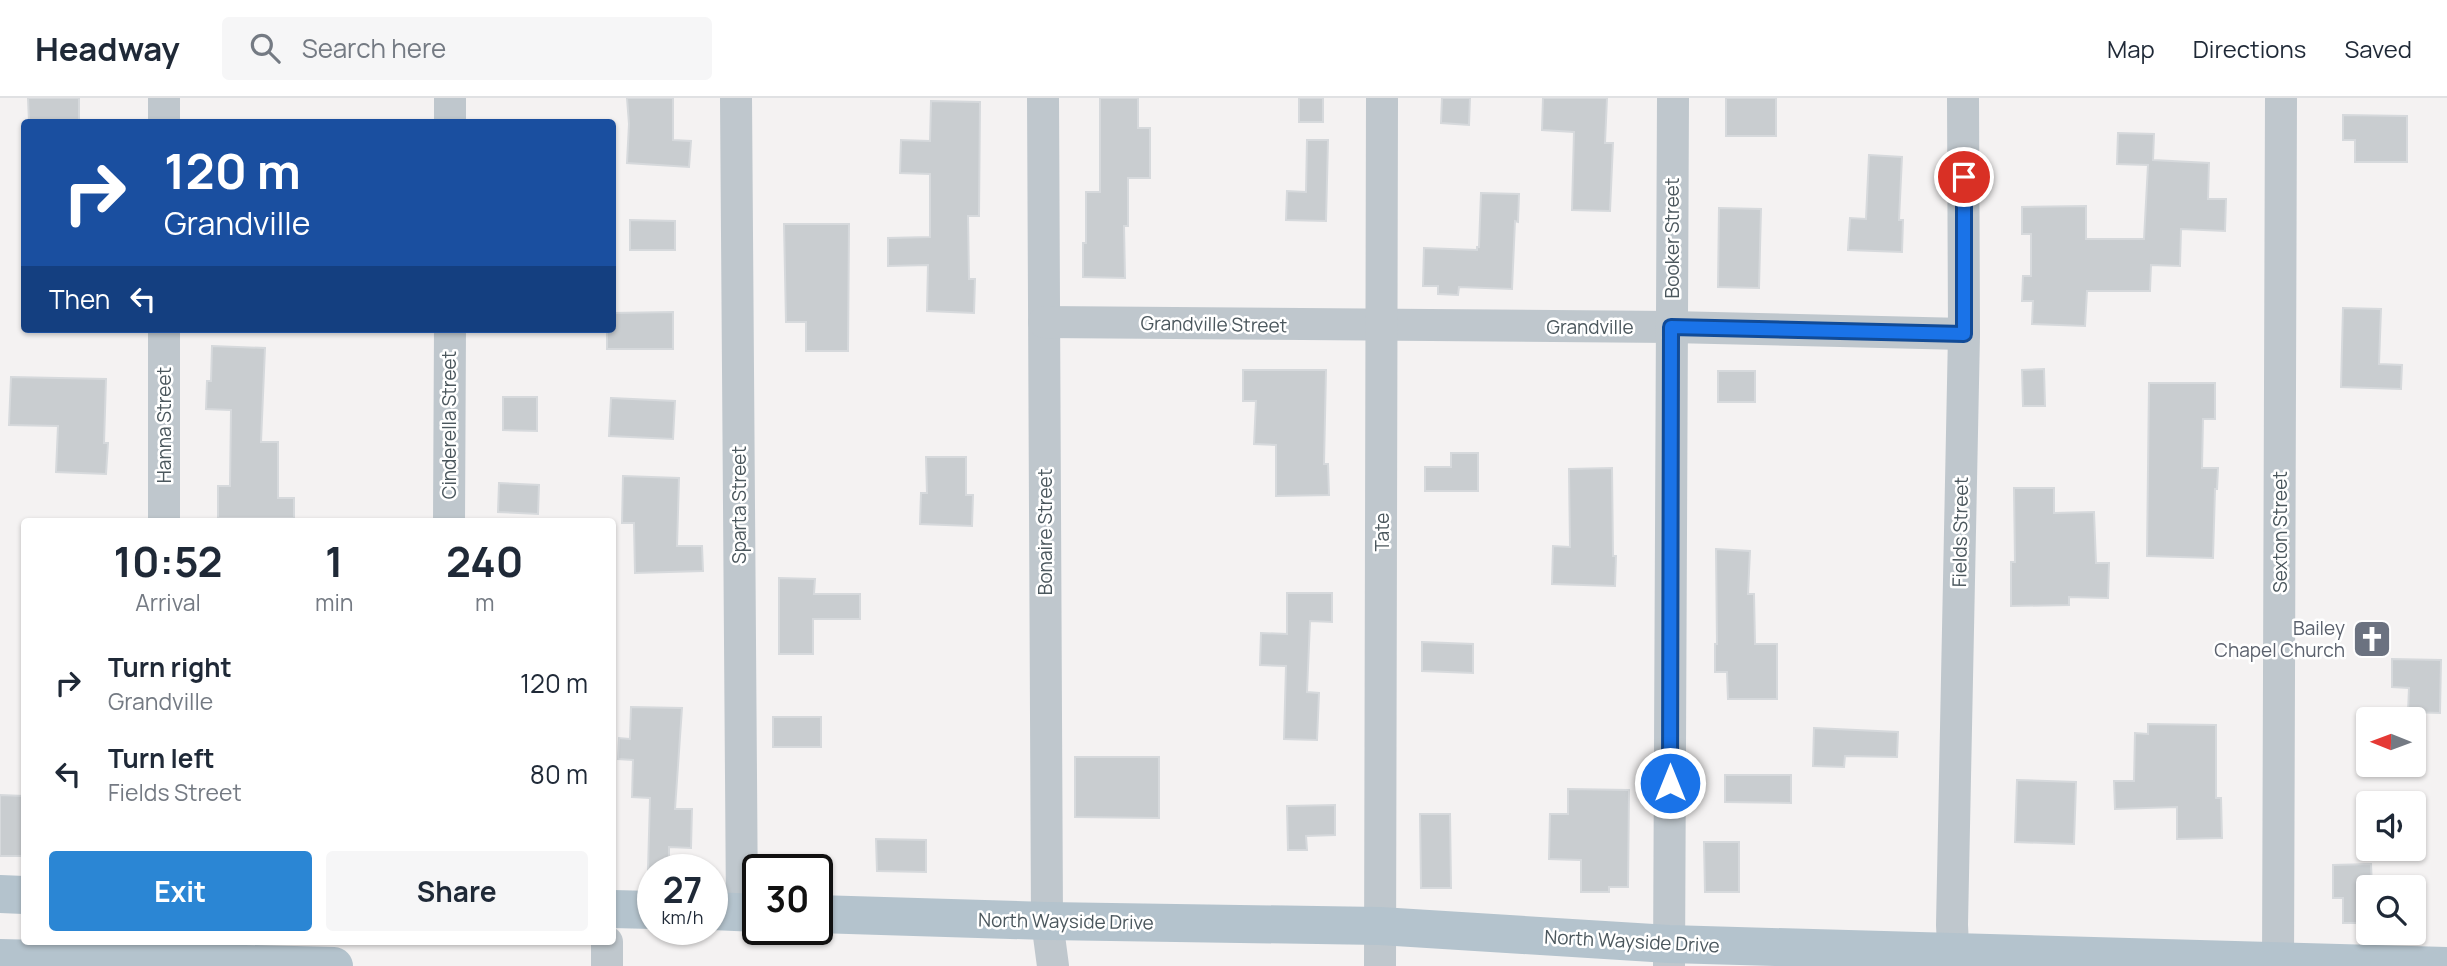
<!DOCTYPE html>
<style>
:root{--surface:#fff;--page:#f6f6f7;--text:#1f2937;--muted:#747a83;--line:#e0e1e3;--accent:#2b86d4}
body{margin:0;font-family:Manrope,sans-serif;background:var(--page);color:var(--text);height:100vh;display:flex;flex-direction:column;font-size:26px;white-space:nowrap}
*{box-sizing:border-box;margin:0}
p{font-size:23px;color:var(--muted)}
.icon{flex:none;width:38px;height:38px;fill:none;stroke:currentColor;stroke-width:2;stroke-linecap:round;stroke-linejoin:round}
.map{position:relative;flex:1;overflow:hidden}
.panel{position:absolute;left:21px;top:420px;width:595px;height:427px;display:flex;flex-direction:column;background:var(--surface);border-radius:7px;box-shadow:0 2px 5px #0004}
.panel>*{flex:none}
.hud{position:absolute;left:21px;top:21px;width:595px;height:214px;border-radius:7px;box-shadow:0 2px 5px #0004;background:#1a4fa0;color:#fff;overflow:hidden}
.needle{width:46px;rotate:271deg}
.buttons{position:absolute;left:2356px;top:609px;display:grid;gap:14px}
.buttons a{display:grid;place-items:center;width:70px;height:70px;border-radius:7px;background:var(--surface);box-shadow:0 2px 5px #0004;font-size:35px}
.speed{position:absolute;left:637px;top:756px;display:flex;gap:14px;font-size:35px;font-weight:700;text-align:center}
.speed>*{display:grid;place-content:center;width:91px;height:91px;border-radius:50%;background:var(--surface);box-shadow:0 2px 5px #0004;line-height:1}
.speed small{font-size:18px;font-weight:400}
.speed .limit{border:4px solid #111;border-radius:10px;background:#fff;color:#111}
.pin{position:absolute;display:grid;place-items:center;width:60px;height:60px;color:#fff;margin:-30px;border:4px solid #fff;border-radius:50%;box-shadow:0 2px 7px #0007}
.me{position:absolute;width:77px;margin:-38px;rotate:0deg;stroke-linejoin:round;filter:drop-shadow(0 0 5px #0008)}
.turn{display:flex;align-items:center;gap:24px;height:147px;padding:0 28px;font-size:32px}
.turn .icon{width:91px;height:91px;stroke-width:2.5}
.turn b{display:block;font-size:49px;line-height:60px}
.then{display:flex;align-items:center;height:66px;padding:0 28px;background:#0003;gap:14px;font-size:26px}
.eta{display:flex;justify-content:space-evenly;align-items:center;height:119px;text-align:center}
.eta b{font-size:42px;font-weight:700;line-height:49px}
.primary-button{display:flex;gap:14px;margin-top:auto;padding:14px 28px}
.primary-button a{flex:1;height:80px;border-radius:7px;background:var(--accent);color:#fff;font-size:28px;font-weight:700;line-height:80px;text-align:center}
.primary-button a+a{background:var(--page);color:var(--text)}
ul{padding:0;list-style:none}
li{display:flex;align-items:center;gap:21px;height:91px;padding:0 28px}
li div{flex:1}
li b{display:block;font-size:26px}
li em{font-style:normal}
header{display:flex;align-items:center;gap:42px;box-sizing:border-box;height:98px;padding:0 35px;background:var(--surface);border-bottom:2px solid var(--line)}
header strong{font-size:33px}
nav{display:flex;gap:38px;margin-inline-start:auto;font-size:24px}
.search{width:490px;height:63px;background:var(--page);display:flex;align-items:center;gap:18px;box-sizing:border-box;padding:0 24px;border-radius:7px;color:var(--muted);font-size:26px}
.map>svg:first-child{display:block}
.building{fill:#c9cdd0;stroke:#d6d9dc;stroke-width:2}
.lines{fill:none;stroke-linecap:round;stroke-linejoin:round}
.minor{stroke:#bfc7cd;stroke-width:32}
.major{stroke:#b4c3cd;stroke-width:38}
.route-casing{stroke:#114b97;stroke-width:18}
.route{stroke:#1a73e8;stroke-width:12}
.labels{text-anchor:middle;stroke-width:5;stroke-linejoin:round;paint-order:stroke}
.street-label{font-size:19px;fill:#4b575d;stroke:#fff}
.worship-label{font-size:19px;fill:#5b616d;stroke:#fff;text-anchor:end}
</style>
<header>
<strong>Headway</strong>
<div class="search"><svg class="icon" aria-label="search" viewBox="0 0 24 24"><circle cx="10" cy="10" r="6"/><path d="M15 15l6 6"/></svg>Search here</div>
<nav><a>Map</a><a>Directions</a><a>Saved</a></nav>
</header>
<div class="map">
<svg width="2447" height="868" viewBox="0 0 2447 868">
<rect width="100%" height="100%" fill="#f4f2f2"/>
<g class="building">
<path d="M 28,0 L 79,0 L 79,24 L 29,24 Z"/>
<path d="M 627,0 L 673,0 L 673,42 L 691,43 L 689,69 L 627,65 L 629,26 Z"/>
<path d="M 1100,0 L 1138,0 L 1138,30 L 1150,30 L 1150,80 L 1128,80 L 1128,128 L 1124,128 L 1125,180 L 1083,179 L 1083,145 L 1086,145 L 1086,94 L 1100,94 Z"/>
<rect x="1299" y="0" width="24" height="24"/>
<path d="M 1442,0 L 1470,0 L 1469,27 L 1441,25 Z"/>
<path d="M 1543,0 L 1607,0 L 1605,45 L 1613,45 L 1610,113 L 1572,112 L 1574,34 L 1542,32 Z"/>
<rect x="1726" y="0" width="50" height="38"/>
<path d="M 931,3 L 980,4 L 979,118 L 968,118 L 969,181 L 975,181 L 974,215 L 927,213 L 928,167 L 888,168 L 888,140 L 930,139 L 930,76 L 900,75 L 901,42 L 930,43 Z"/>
<path d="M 2343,17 L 2407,18 L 2407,64 L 2355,64 L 2355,42 L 2343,42 Z"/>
<path d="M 2118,35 L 2154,36 L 2153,62 L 2209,65 L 2208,101 L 2226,101 L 2225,133 L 2181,131 L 2180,168 L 2151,167 L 2150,193 L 2087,193 L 2085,228 L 2032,226 L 2033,203 L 2022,203 L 2023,178 L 2031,178 L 2031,136 L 2022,136 L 2022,109 L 2086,108 L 2086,141 L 2144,141 L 2148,67 L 2117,66 Z"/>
<path d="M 1307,42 L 1328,42 L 1326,123 L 1286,122 L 1287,93 L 1306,94 Z"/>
<path d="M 1869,57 L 1902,59 L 1899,122 L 1903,122 L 1902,154 L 1848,152 L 1850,120 L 1866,121 Z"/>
<path d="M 1481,95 L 1519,96 L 1518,124 L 1515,123 L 1512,191 L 1459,189 L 1458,197 L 1438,196 L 1438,188 L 1423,188 L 1424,150 L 1477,152 L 1477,149 L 1479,149 Z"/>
<path d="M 1719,110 L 1761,111 L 1759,190 L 1718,189 Z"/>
<path d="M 630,122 L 675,123 L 675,152 L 630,152 Z"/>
<path d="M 784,126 L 849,126 L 848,253 L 806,253 L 806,224 L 786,224 Z"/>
<path d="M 2343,210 L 2381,211 L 2379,266 L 2402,267 L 2401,291 L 2341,289 Z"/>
<path d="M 673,214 L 673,251 L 607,251 L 607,231 L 612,231 L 612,215 Z"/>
<path d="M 212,248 L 265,250 L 261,344 L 278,344 L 278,400 L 294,400 L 294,420 L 218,420 L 218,388 L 230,388 L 231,312 L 206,311 L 207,283 L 211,283 Z"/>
<path d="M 2044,271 L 2045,308 L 2023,308 L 2022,272 Z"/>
<path d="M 1243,272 L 1326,272 L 1324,366 L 1328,366 L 1329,397 L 1276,398 L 1276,347 L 1254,346 L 1256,303 L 1243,303 Z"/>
<rect x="1718" y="273" width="37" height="31"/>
<path d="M 11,279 L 106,281 L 104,345 L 108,345 L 106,376 L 56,374 L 58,328 L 9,327 Z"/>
<path d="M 2149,285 L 2215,285 L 2215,321 L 2203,321 L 2202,370 L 2218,370 L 2217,391 L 2215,391 L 2213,460 L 2147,458 Z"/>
<path d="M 503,299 L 537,299 L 537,333 L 503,332 Z"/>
<path d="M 611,300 L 675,303 L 673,341 L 609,338 Z"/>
<path d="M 1451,355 L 1478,355 L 1478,393 L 1425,393 L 1425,369 L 1451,369 Z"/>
<path d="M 926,359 L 966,359 L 966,397 L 973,397 L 972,428 L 920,426 L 921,395 L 927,395 Z"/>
<path d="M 1612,370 L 1613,458 L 1616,458 L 1615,488 L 1552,486 L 1553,448 L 1570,449 L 1569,371 Z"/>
<path d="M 623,378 L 679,380 L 677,448 L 702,448 L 703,473 L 635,475 L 634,425 L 622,425 Z"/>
<path d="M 499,385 L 539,387 L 538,416 L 498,414 Z"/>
<path d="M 2014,390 L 2054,390 L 2054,415 L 2094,414 L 2096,465 L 2109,465 L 2108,500 L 2069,499 L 2069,507 L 2011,508 L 2011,464 L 2015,464 Z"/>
<path d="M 1716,451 L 1750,453 L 1748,496 L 1754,496 L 1755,546 L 1777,546 L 1777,601 L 1728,601 L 1727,574 L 1715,574 L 1715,546 L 1717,546 Z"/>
<path d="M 779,480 L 815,481 L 814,496 L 860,496 L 860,521 L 813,521 L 813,556 L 779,556 Z"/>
<path d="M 1287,495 L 1332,495 L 1332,524 L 1310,523 L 1307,594 L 1319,595 L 1317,642 L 1284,641 L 1286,568 L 1260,567 L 1261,535 L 1287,536 Z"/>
<path d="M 1422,544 L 1473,546 L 1473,575 L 1422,573 Z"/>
<path d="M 2392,561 L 2441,562 L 2440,615 L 2408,614 L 2409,590 L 2392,589 Z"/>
<path d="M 631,609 L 682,610 L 675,711 L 692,711 L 691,750 L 669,749 L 669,772 L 648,772 L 650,700 L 632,699 L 633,662 L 618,661 L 619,640 L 630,641 Z"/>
<rect x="773" y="619" width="48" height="30"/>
<path d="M 2148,626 L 2216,627 L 2216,700 L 2221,700 L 2222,740 L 2177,741 L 2177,709 L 2115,711 L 2114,683 L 2134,683 L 2135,635 L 2148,636 Z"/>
<path d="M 1814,630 L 1898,634 L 1897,659 L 1845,658 L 1844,669 L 1813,668 Z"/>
<path d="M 1075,659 L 1159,659 L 1159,720 L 1075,719 Z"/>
<path d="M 1725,677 L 1791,677 L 1791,705 L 1725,704 Z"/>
<path d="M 2017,682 L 2076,684 L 2074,746 L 2015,744 Z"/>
<path d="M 1568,691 L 1629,692 L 1628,789 L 1609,789 L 1609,794 L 1581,794 L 1581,762 L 1549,761 L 1550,716 L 1568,716 Z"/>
<path d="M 0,697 L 24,698 L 24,758 L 0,758 Z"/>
<path d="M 1335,707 L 1335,737 L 1306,738 L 1307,752 L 1288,752 L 1287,708 Z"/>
<path d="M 1420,716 L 1450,716 L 1451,790 L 1421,790 Z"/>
<path d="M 876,741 L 926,742 L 926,774 L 877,773 Z"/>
<path d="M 1704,744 L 1739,744 L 1739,794 L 1705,794 Z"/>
<path d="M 2371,766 L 2372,789 L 2368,789 L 2368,825 L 2343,825 L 2343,800 L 2333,800 L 2333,767 Z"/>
</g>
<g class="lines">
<g class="minor">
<path d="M 164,0 L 164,24"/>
<path d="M 736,0 L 742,814"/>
<path d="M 1043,0 L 1047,823 L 1053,868"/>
<path d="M 450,24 L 450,0"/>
<path d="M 1044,224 L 1671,229 L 1964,236"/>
<path d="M 164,231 L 164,424"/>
<path d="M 449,424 L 450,231"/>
<path d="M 607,844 L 607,868"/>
<path d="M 1380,868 L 1382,0"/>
<path d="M 1669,868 L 1673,0"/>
<path d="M 1954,868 L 1952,827 L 1964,236 L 1963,0"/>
<path d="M 2278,868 L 2281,0"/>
</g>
<g class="major">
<path d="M 0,796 L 24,797"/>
<path d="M 612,811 L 653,812"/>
<path d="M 712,813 L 758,815"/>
<path d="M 817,816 L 1047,823 L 1380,828 L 1669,846 L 2447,868"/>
<path d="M 0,860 L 334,868"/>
</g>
</g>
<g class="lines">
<g class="route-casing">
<path id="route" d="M 1670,685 L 1671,229 L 1964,236 L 1964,79"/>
</g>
<use href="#route" class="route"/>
</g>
<defs>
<g id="church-square" transform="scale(2.0125)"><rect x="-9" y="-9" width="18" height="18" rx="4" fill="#6b7280" stroke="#fff"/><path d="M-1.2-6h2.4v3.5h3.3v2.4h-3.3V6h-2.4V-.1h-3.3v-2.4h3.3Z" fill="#fff"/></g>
</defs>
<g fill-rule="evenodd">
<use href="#church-square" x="2372" y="541"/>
</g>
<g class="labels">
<g class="street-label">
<text transform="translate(1672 140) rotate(-90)" y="7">Booker Street</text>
<text transform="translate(1214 226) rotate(1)" y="7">Grandville Street</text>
<text x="1590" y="236">Grandville</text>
<text transform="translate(164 327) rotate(-90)" y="7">Hanna Street</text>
<text transform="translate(449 327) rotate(-90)" y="7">Cinderella Street</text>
<text transform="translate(739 407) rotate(-90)" y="7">Sparta Street</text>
<text transform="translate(1045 434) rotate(-90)" y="7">Bonaire Street</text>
<text transform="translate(1382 434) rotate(-90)" y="7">Tate</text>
<text transform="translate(1960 434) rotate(-89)" y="7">Fields Street</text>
<text transform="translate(2280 434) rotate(-90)" y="7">Sexton Street</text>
<text transform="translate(1066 823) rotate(1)" y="7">North Wayside Drive</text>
<text transform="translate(1632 843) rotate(3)" y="7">North Wayside Drive</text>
</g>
<g class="worship-label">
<text x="2345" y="537">Bailey<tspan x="2345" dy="22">Chapel Church</tspan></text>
</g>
</g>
</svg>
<div class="buttons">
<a><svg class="needle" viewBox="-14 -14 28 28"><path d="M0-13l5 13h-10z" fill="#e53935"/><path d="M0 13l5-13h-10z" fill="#747a83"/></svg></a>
<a><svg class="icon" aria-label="sound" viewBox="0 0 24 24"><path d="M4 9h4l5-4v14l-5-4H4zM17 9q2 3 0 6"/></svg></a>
<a><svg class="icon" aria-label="search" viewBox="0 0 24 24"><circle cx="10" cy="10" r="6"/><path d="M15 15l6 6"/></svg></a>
</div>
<div class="speed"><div>27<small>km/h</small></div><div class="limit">30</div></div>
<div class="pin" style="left:1964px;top:79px;background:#d93025"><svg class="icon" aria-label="arrive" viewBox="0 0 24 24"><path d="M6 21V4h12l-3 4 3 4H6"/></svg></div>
<svg class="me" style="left:1670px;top:685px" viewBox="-20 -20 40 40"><circle r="17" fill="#1a73e8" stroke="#fff" stroke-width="3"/><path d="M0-11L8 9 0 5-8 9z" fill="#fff"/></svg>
<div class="hud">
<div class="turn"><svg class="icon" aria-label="right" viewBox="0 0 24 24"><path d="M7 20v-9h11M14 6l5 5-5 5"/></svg><div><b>120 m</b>Grandville</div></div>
<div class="then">Then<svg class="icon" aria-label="left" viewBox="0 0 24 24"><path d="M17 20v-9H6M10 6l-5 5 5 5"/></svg></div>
</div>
<section class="panel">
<div class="eta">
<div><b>10:52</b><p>Arrival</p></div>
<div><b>1</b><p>min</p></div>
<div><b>240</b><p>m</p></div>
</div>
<ul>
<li><svg class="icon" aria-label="right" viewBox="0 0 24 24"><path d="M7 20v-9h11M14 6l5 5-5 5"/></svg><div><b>Turn right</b><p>Grandville</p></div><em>120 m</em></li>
<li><svg class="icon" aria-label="left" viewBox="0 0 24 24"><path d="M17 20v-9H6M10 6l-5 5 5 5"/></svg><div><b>Turn left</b><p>Fields Street</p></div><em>80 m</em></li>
</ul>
<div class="primary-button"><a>Exit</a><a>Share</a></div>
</section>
</div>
